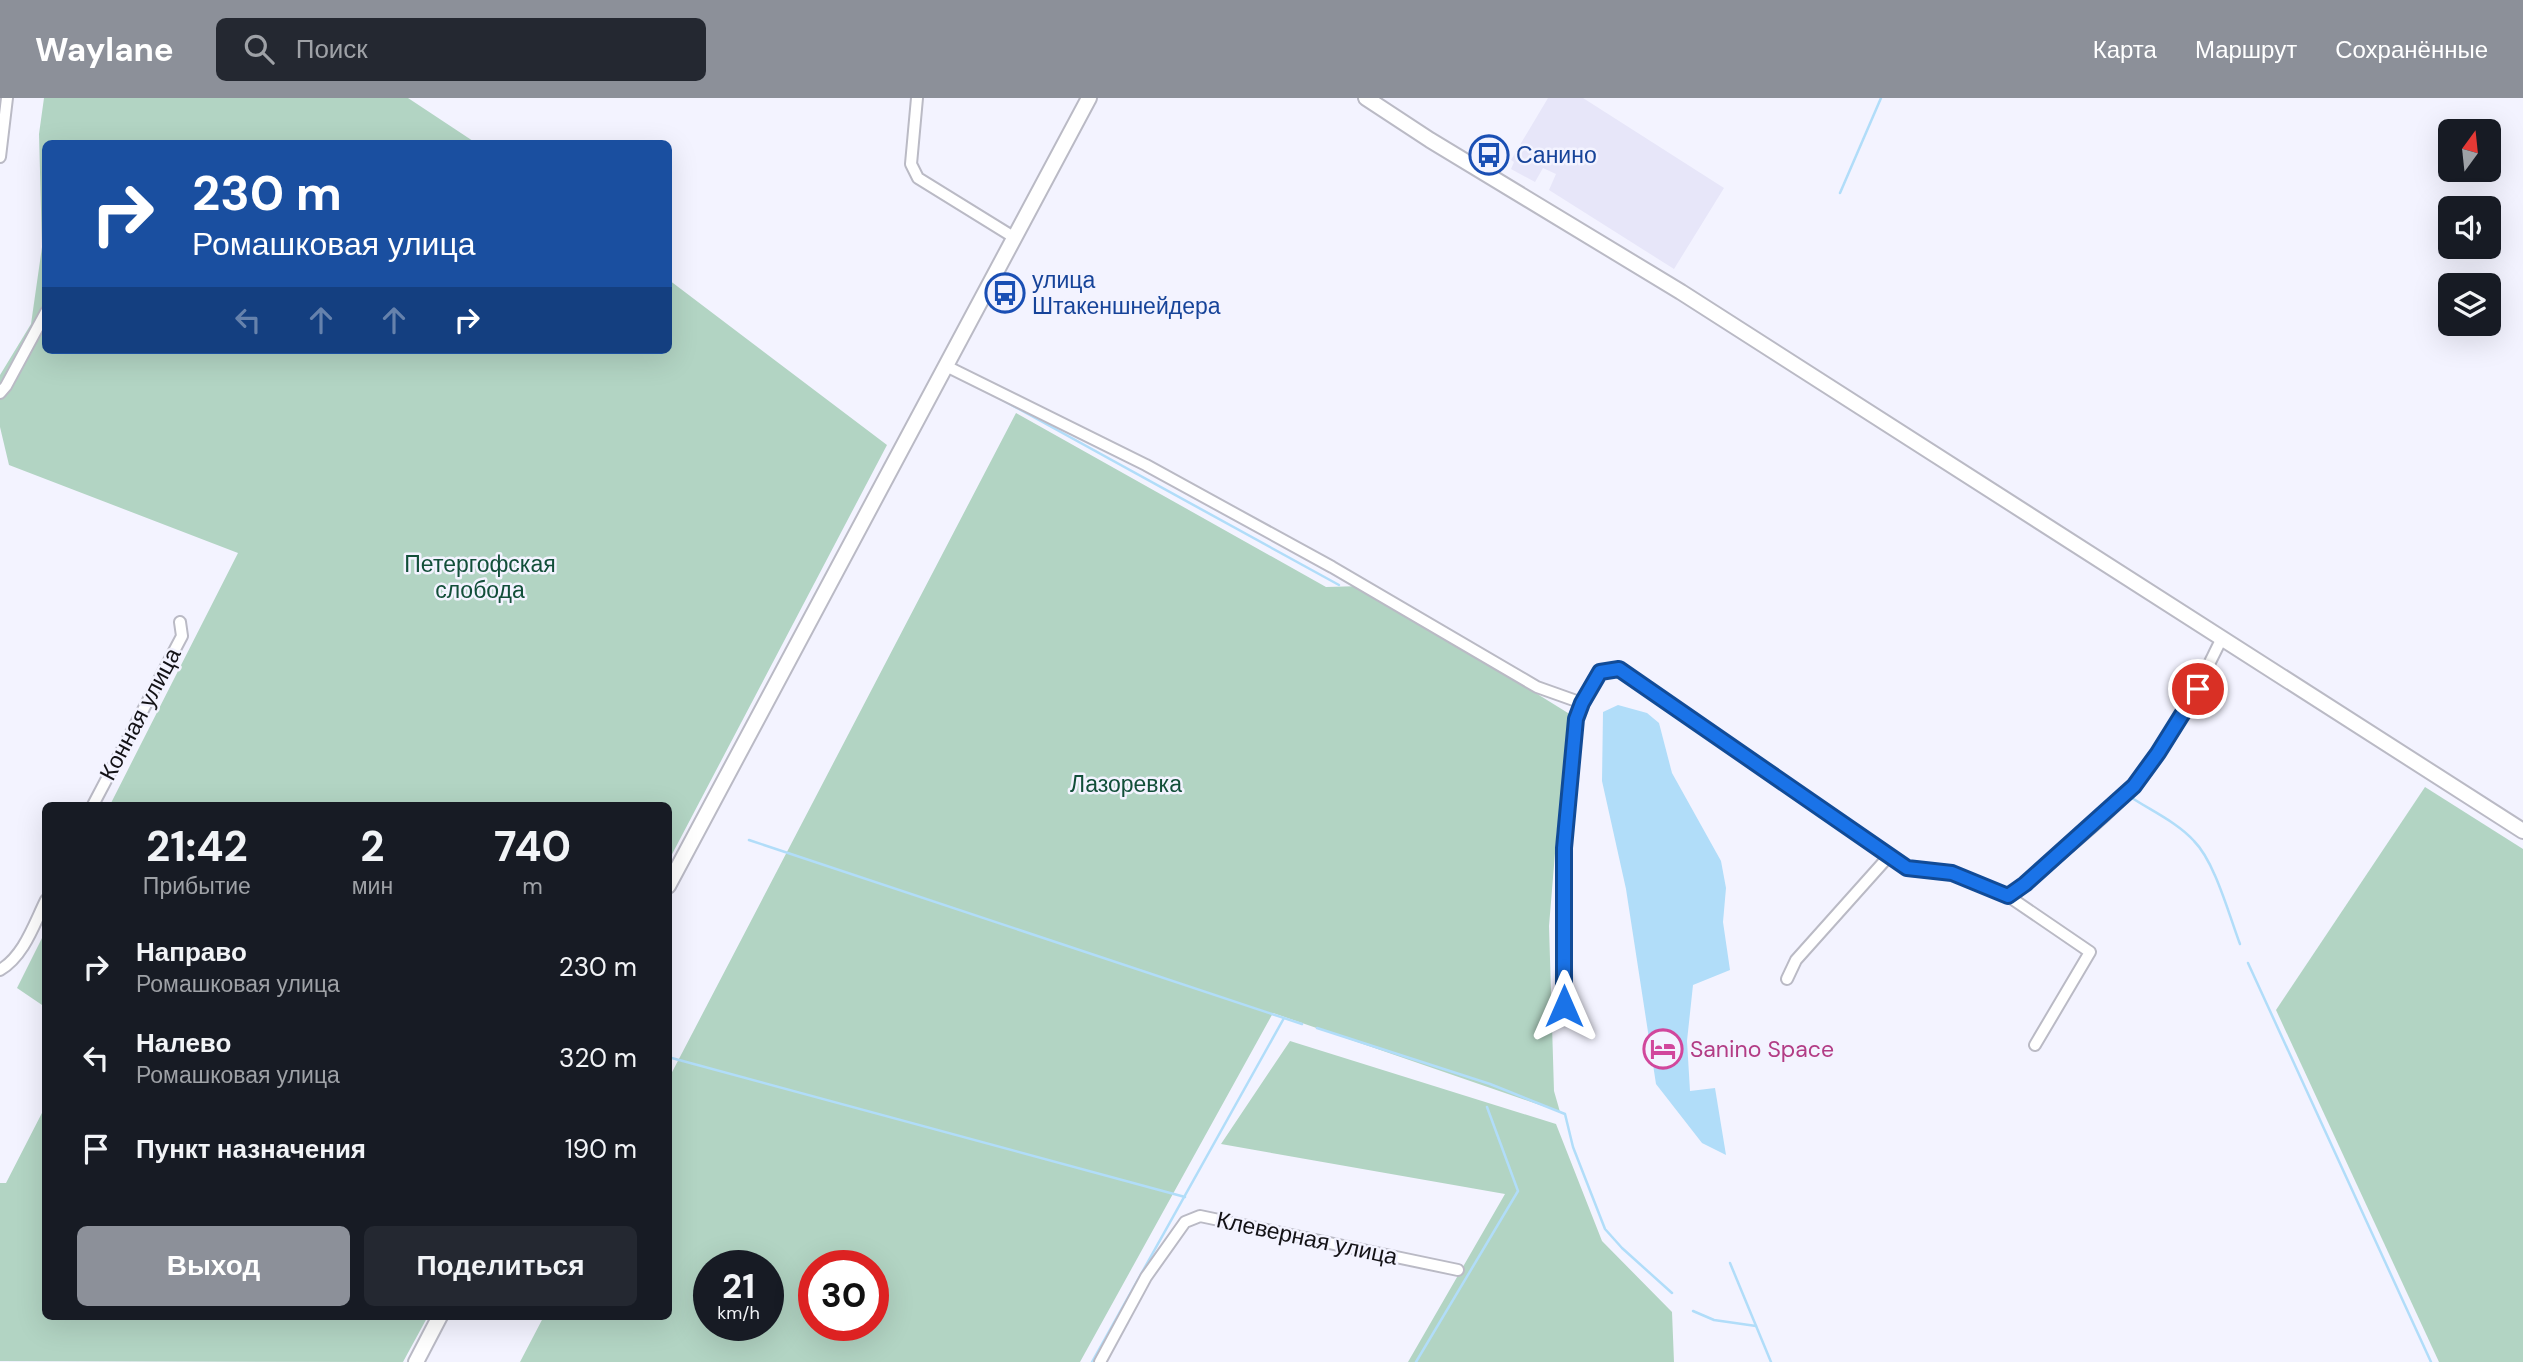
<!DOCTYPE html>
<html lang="ru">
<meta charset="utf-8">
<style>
:root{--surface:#171b24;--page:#242831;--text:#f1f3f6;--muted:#9ea1a6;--accent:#8c9099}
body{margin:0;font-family:"DM Sans",sans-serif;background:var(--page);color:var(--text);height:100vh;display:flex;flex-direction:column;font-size:26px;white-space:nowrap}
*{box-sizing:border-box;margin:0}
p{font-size:23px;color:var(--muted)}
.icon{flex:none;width:38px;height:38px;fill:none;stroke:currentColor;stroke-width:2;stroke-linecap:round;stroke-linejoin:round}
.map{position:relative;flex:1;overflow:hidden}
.side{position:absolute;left:42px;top:704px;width:630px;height:518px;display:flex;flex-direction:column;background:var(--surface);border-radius:10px;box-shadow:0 7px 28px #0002}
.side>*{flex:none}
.guide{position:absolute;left:42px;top:42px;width:630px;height:214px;border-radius:10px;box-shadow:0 7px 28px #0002;background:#1a4fa0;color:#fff;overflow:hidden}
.needle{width:46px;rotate:15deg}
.tools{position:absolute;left:2438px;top:21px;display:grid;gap:14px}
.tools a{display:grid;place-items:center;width:63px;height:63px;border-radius:10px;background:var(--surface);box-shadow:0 7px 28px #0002;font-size:35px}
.speed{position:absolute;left:693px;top:1152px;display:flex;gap:14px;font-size:35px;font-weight:700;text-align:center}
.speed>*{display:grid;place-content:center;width:91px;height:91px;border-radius:50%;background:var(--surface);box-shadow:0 7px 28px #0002;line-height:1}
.speed small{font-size:18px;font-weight:400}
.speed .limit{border:10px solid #d22;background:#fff;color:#111}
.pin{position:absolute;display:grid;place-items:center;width:60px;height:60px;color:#fff;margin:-30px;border:4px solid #fff;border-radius:50%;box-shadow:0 2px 7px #0007}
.me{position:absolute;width:77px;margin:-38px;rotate:0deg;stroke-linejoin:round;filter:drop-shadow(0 0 5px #0008)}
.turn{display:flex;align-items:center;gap:24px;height:147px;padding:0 35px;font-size:32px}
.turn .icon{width:91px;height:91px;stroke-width:2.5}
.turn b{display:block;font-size:49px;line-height:60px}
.lanes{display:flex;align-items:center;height:66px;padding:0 35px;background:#0003;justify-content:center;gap:35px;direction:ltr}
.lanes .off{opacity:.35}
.eta{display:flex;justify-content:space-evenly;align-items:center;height:119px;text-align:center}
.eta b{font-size:42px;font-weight:700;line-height:49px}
.button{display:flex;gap:14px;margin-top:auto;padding:14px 35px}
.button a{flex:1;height:80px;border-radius:10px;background:var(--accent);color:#fff;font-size:28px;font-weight:700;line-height:80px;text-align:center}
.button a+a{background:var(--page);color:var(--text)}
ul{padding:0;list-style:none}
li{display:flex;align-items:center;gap:21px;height:91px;padding:0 35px}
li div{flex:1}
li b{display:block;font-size:26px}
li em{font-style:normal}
header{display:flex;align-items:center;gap:42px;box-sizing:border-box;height:98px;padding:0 35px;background:var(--accent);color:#fff}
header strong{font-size:33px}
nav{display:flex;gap:38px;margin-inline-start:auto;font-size:24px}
.search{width:490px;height:63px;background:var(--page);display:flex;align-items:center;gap:18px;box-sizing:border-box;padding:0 24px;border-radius:10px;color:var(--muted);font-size:26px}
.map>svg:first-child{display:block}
.built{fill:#e7e6f9}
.green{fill:#b2d4c3;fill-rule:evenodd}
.water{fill:#b1ddf9}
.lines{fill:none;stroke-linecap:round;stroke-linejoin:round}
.stream{stroke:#b1ddf9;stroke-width:2.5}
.minor-casing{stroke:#babac5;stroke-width:14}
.tertiary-casing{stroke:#babac5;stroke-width:18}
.minor{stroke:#fff;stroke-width:10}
.tertiary{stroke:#fff;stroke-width:14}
.route-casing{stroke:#114b97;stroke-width:18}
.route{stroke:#1a73e8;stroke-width:12}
.labels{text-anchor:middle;stroke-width:5;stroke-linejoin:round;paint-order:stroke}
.transit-label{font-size:23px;fill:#164399;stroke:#f3f3ff;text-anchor:start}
.park-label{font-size:23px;fill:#124f39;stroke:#f3f3ff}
.street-label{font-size:23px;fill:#131216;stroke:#f3f3ff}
.hotel-label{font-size:23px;fill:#b23c85;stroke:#f3f3ff;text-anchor:start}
</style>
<header>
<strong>Waylane</strong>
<div class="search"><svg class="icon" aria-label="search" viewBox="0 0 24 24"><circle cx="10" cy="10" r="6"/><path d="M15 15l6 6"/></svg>Поиск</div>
<nav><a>Карта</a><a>Маршрут</a><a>Сохранённые</a></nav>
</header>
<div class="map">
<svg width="2523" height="1264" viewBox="0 0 2523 1264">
<rect width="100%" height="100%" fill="#f3f3ff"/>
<path class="built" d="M 1548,0 L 1583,0 L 1724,90 L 1674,171 L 1549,92 L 1556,76 L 1543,70 L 1535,84 L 1511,71 L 1514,64 L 1511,62 Z"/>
<g class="green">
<path d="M 44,0 L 408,0 L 476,45 L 46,46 L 46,252 L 668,252 L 669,182 L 887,347 L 669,762 L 668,707 L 110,707 L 238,455 L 9,367 L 0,329 L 0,277 L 31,226 L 42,149 L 39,36 Z"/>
<path d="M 1016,315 L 1326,489 L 1363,488 L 1576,620 L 1557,731 L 1549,828 L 1554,993 L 1560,1014 L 1273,915 L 1080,1264 L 520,1264 L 544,1218 L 668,1218 L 669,980 ZM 709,1167 L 768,1167 L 768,1227 L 709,1227 ZM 814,1167 L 873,1167 L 873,1227 L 814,1227 Z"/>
<path d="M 2425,689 L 2523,751 L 2523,1264 L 2439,1264 L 2276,912 Z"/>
<path d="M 45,834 L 46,909 L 45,909 L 17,890 Z"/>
<path d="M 1290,943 L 1556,1026 L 1602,1143 L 1672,1214 L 1674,1264 L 1408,1264 L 1505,1096 L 1221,1046 Z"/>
<path d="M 45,1009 L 46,1218 L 428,1218 L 403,1264 L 0,1263 L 0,1085 L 6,1085 Z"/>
</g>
<path class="water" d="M 1618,607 L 1647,615 L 1659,625 L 1672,675 L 1721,763 L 1726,790 L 1723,824 L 1730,872 L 1693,887 L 1687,943 L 1690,993 L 1715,990 L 1726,1057 L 1702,1045 L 1656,986 L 1626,791 L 1602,683 L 1603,614 Z"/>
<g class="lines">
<g class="stream">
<path d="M 1840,95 L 1881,0"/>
<path d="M 997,299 L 1339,487"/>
<path d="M 2132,700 C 2152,713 2178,725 2194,743 C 2215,764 2229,817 2240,846"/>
<path d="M 749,742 L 1302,926"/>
<path d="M 2248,865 L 2431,1264"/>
<path d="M 1317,930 L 1490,986 L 1565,1016 L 1573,1049 L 1605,1131 L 1622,1150 L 1672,1195"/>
<path d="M 668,959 L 1185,1099"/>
<path d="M 1730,1165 L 1771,1264"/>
<path d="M 1693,1213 L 1714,1222 L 1756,1228"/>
<path d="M 1092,1264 L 1284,920"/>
<path d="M 1416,1264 L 1518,1093 L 1487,1009"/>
</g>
<g class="minor-casing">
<g id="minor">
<path d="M 917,0 L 911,66 L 918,80 L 1015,140"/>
<path d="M 0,59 L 7,0"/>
<path d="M 946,268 L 1146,367 L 1332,469 L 1537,589 L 1582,605"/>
<path d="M 0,295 L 6,288 L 46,214"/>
<path d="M 93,707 L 182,538 L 180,524"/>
<path d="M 2008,798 L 2090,854 L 2035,947"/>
<path d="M 0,872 C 24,858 34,826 46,802"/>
<path d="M 1787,881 L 1796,862 L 1889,758"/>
<path d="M 1564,908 L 1564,750 L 1576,621 L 1582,605 L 1600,574 L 1619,571 L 1907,770 L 1952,775 L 2008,798 L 2025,786 C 2061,755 2101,725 2133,689 C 2171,647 2196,592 2221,542"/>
<path d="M 1100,1264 L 1146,1179 L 1185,1124 L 1200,1118 L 1458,1172"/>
</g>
</g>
<g class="tertiary-casing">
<g id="tertiary">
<path d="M 1366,0 L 1430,42 L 1681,194 L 2523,733"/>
<path d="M 668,788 L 1089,0"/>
<path d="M 416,1264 L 440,1218"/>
</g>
</g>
<use href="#minor" class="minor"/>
<use href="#tertiary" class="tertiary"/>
</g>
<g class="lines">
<g class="route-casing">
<path id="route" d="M 1564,908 L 1564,750 L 1576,621 L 1582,605 L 1600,574 L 1619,571 L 1907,770 L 1952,775 L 2008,798 L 2025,786 L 2134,688 L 2158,655 L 2198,591"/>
</g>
<use href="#route" class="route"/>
</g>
<defs>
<g id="bus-ring" transform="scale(2.0125)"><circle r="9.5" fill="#f3f3ff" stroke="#1a4fb4" stroke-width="1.5"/><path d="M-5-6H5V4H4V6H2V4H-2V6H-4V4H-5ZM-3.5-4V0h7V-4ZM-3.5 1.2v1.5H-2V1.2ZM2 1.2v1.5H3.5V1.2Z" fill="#1a4fb4"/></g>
<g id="hotel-ring" transform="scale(2.0125)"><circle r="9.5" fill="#f3f3ff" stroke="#d1479c" stroke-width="1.5"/><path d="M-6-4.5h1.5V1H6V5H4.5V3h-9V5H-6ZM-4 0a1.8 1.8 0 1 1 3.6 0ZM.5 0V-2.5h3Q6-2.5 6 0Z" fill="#d1479c"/></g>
</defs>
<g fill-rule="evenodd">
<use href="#bus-ring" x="1489" y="57"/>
<use href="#bus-ring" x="1005" y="195"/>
<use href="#hotel-ring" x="1663" y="951"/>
</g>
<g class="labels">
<g class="transit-label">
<text x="1516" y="65">Санино</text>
<text x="1032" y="190">улица<tspan x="1032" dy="26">Штакеншнейдера</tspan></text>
</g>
<g class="park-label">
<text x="480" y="474">Петергофская<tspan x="480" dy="26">слобода</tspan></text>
<text x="1126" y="694">Лазоревка</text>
</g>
<g class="street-label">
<text transform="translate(140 616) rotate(-62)" y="8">Конная улица</text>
<text transform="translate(1307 1140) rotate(12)" y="8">Клеверная улица</text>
</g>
<g class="hotel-label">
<text x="1690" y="959">Sanino Space</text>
</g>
</g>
</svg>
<div class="tools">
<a><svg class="needle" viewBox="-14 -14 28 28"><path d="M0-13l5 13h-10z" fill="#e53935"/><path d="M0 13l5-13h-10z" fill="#9ea1a6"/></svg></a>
<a><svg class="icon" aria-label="sound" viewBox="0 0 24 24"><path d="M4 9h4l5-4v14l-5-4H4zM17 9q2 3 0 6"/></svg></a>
<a><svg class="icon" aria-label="layers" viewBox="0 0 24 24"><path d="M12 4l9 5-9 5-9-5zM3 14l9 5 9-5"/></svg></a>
</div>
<div class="speed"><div>21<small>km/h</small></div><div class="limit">30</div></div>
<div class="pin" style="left:2198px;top:591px;background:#d93025"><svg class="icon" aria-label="arrive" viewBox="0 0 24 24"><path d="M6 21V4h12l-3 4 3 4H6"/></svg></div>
<svg class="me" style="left:1564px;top:908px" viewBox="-20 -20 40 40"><path d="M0-17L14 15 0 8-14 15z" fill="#1a73e8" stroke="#fff" stroke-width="4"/></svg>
<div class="guide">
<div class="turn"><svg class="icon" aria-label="right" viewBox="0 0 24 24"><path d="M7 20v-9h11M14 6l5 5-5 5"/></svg><div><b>230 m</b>Ромашковая улица</div></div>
<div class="lanes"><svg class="icon off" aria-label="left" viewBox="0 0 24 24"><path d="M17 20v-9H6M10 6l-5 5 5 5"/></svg><svg class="icon off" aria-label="ahead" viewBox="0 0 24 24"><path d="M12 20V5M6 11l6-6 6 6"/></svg><svg class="icon off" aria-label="ahead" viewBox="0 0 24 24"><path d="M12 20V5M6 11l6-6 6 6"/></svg><svg class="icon" aria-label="right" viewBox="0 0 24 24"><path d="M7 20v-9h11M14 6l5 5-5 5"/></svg></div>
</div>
<section class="side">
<div class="eta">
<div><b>21:42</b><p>Прибытие</p></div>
<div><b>2</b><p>мин</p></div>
<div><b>740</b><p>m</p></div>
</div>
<ul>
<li><svg class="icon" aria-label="right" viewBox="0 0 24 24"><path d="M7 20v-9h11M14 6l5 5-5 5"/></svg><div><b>Направо</b><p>Ромашковая улица</p></div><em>230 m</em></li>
<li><svg class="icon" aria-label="left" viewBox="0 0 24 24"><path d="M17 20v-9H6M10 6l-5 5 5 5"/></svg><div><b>Налево</b><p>Ромашковая улица</p></div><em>320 m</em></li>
<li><svg class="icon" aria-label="arrive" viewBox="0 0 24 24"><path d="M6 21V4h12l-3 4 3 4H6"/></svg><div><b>Пункт назначения</b></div><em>190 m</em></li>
</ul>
<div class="button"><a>Выход</a><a>Поделиться</a></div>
</section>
</div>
